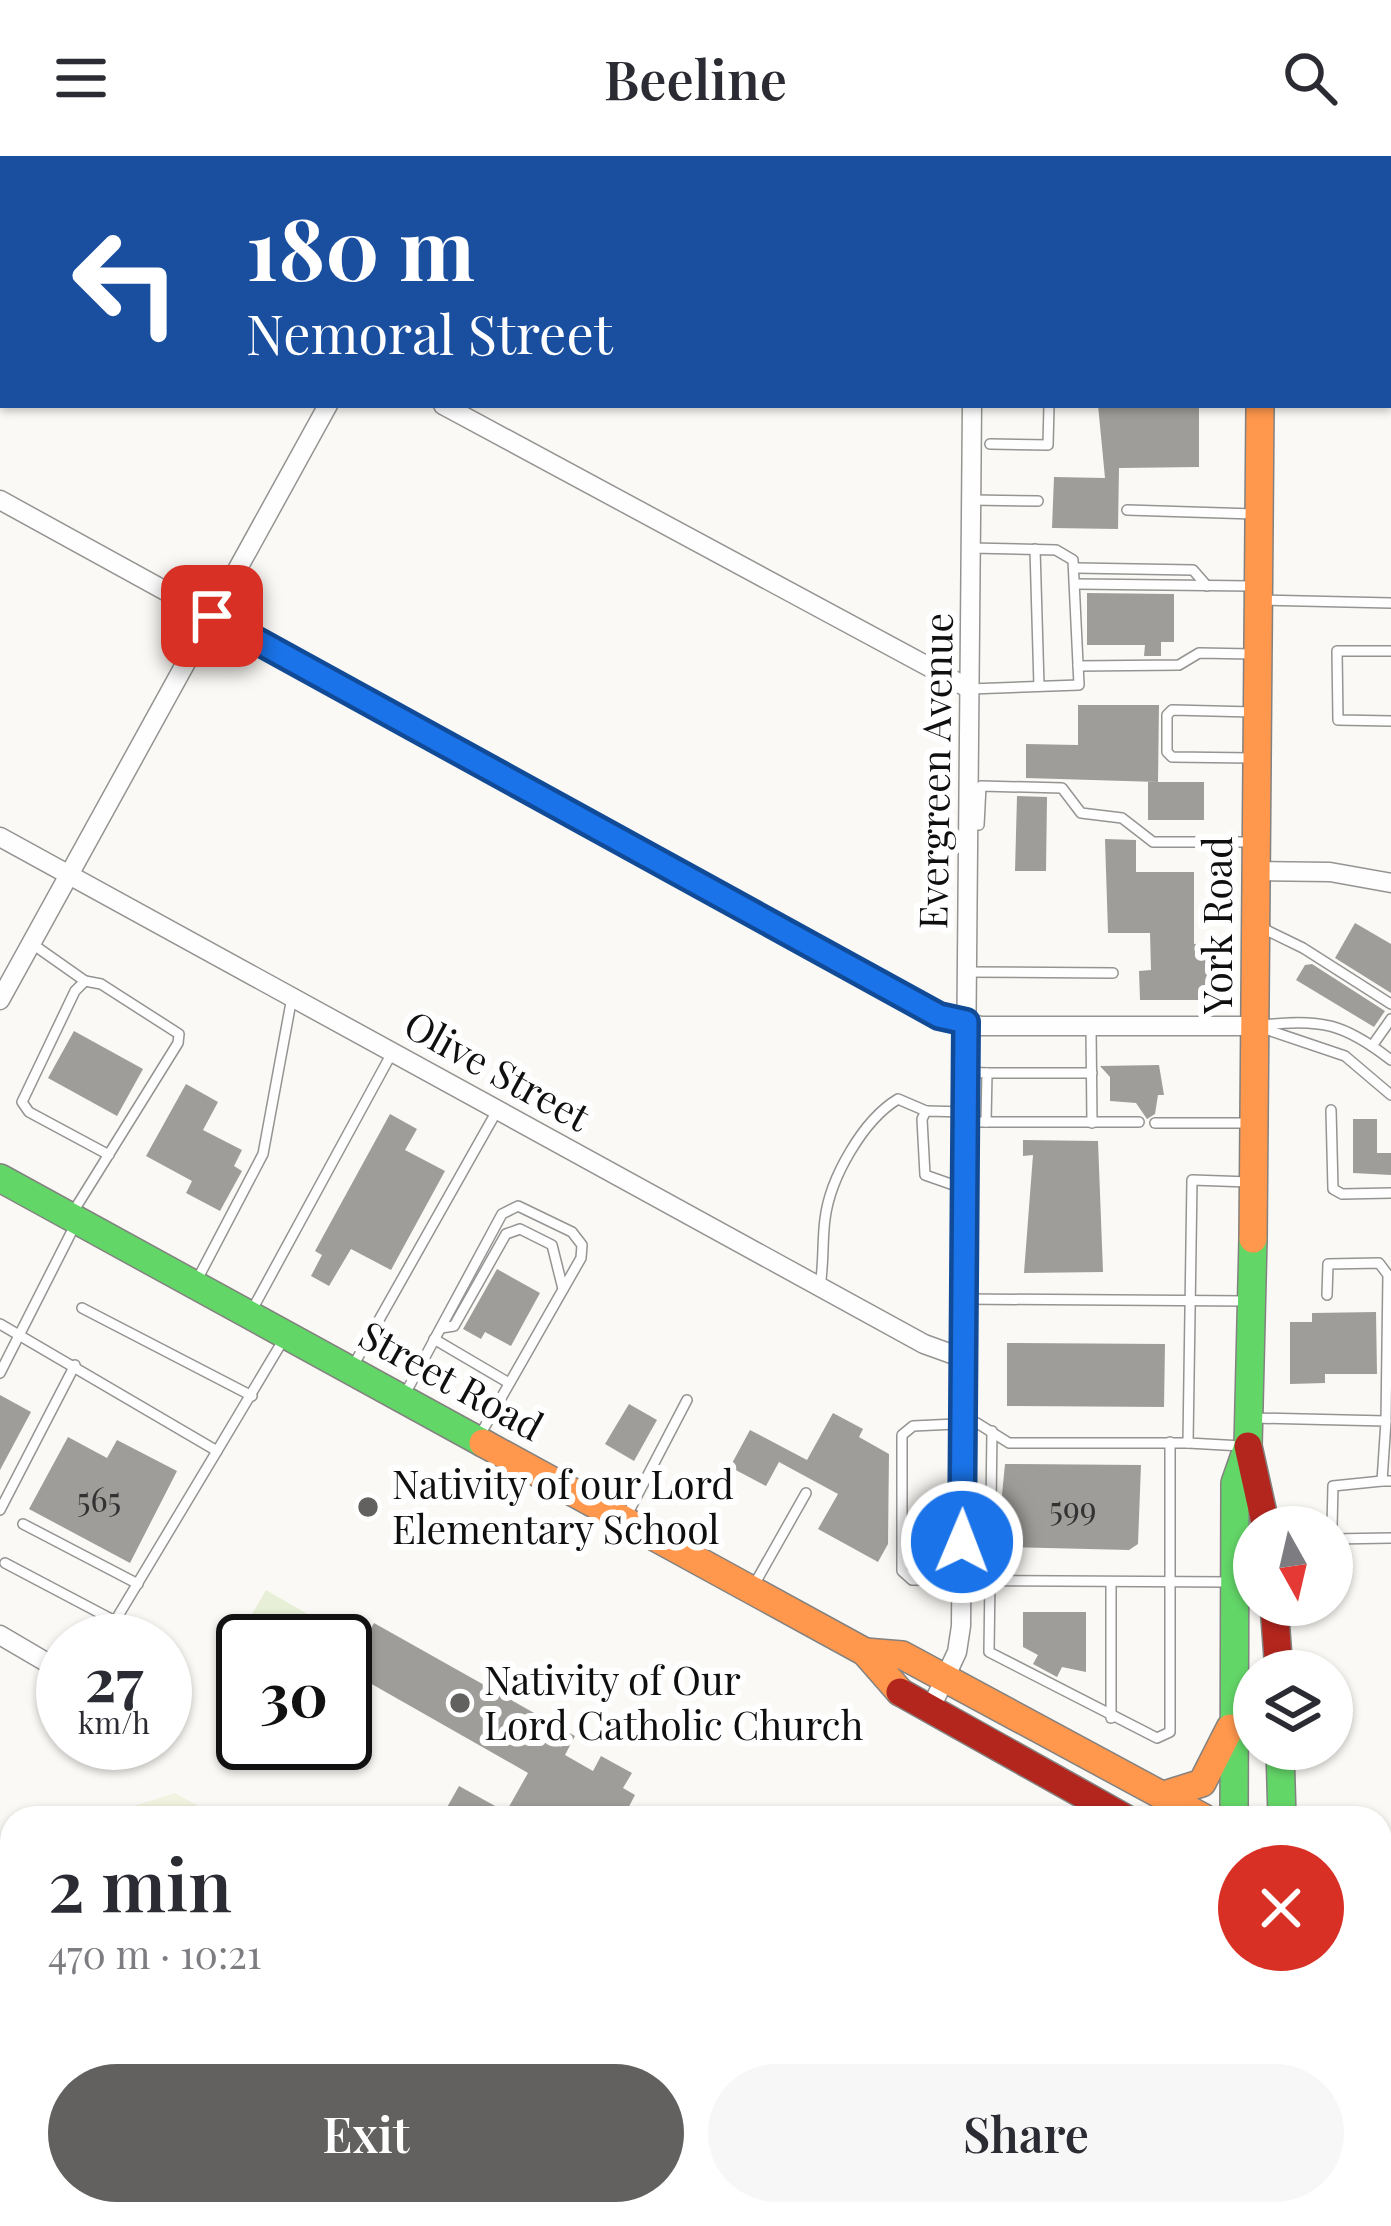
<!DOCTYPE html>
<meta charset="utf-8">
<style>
:root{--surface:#fff;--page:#f7f7f7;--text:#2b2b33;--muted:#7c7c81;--accent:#626160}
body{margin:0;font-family:"Playfair Display",serif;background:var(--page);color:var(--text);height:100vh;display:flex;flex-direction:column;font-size:45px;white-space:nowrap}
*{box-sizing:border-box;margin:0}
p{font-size:39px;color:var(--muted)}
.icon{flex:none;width:66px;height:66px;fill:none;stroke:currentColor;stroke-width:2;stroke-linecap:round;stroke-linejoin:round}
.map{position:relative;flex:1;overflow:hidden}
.sheet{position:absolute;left:0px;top:1650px;width:1392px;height:420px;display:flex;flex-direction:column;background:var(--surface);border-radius:36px 36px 0 0;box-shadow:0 3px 9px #0004}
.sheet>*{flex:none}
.top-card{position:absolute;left:0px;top:0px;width:1392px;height:252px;box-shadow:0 3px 9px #0004;background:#1a4fa0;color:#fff;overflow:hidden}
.needle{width:78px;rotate:172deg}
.controls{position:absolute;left:1233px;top:1350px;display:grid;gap:24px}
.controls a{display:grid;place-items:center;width:120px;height:120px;border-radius:50%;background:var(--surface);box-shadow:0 3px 9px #0004;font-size:60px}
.speed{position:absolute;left:36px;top:1458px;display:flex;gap:24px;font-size:60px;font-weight:700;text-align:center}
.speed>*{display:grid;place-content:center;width:156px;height:156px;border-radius:50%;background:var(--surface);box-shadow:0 3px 9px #0004;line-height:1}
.speed small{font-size:30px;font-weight:400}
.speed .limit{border:6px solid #111;border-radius:18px;background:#fff;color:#111}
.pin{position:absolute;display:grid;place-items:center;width:102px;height:102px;color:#fff;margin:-51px;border-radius:24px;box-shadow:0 6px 18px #0006}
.me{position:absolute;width:132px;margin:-66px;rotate:1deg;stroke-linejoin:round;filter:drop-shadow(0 0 9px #0008)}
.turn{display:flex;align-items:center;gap:42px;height:252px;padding:0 48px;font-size:54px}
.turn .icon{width:156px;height:156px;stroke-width:2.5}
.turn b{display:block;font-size:84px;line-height:102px}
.round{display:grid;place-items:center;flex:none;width:126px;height:126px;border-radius:63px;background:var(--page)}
.overview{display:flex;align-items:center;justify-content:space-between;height:204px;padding:0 48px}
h1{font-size:72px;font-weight:600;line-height:90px}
.primary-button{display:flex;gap:24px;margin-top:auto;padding:24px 48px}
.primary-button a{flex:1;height:138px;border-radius:72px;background:var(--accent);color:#fff;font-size:48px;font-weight:600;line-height:138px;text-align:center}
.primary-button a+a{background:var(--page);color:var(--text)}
header{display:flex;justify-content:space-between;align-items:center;height:156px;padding:0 48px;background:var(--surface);font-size:54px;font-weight:600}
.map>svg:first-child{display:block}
.green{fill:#e8efd7}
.pitch{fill:#f1f3e0}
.building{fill:#9f9d9a}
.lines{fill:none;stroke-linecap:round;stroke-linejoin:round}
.lane-casing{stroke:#959493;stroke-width:12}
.street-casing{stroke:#959493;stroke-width:21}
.fast-casing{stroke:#838280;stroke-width:30}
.slow-casing{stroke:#838280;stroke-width:30}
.jam-casing{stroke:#838280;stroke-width:30}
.lane{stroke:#fefefe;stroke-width:9}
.street{stroke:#fefefe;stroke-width:18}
.fast{stroke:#63d668;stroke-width:27}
.slow{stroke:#ff974d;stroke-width:27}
.jam{stroke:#b3261e;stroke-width:27}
.route-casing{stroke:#114b97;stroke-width:30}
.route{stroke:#1a73e8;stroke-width:21}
.poi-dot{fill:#626160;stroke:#fff;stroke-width:4.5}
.labels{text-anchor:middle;stroke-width:12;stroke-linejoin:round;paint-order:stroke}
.number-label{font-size:33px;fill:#333232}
.street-label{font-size:39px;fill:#0f0f0f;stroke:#fff}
.poi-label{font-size:39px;fill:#0f0f0f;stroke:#fff;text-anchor:start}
</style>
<header><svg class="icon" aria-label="menu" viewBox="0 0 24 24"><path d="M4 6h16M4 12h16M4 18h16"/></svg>Beeline<svg class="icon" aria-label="search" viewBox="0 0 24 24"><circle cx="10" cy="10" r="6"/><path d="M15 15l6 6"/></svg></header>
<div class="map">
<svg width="1391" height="2070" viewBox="0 0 1391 2070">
<rect width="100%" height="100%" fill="#fbf9f5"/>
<path class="green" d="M 266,1434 L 311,1460 L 296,1485 L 255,1485 L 241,1477 Z"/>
<g class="pitch">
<path d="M 175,1637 L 220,1662 L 130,1662 L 137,1649 Z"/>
<path d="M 624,2058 L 731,2058 L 686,2070 L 627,2070 Z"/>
</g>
<g class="building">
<path d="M 1098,249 L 1199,249 L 1199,311 L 1119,312 L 1118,373 L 1052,372 L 1054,321 L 1105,322 Z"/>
<path d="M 1087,437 L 1174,438 L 1174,486 L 1161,486 L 1161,500 L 1144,500 L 1145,489 L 1087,489 Z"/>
<path d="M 1078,549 L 1159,549 L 1158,626 L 1026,622 L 1026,588 L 1078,589 Z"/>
<rect x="1148" y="626" width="56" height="38"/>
<path d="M 1017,640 L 1047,641 L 1046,715 L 1015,715 Z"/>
<path d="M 1105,683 L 1136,684 L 1136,716 L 1194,716 L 1194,788 L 1209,787 L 1210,844 L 1140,844 L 1139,815 L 1151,814 L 1150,777 L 1108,777 Z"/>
<path d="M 1355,767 L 1391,788 L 1391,837 L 1335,802 Z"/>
<path d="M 1312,808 L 1385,855 L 1374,871 L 1296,824 L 1305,809 Z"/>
<path d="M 74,875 L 143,913 L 117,960 L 48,922 Z"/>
<path d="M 1159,909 L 1164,939 L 1158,939 L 1155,958 L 1147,963 L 1136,947 L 1110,945 L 1110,921 L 1100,910 Z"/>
<path d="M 186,928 L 218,946 L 203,974 L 242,994 L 234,1010 L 242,1015 L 220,1055 L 186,1037 L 192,1025 L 146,1000 Z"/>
<path d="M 390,958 L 417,973 L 405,994 L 445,1015 L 391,1114 L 351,1093 L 329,1130 L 311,1120 L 322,1099 L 315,1095 Z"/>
<path d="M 1353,963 L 1377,963 L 1377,997 L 1391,997 L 1391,1019 L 1353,1017 Z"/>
<path d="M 1023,984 L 1098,985 L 1103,1116 L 1024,1117 L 1033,999 L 1023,1000 Z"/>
<path d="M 497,1113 L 540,1137 L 511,1190 L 485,1176 L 481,1183 L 463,1173 Z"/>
<path d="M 1376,1156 L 1377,1218 L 1325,1218 L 1325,1227 L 1290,1228 L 1290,1166 L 1312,1166 L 1312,1157 Z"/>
<path d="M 1007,1187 L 1165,1188 L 1164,1251 L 1007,1250 Z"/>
<path d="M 0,1239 L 31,1256 L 0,1314 Z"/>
<path d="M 629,1248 L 657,1264 L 634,1305 L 605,1288 Z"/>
<path d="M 833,1257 L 863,1273 L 859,1281 L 889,1298 L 888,1388 L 878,1406 L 818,1373 L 838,1338 L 779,1306 L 766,1330 L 730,1311 L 750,1274 L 807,1304 Z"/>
<path d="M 68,1281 L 107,1302 L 117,1284 L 177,1315 L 130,1407 L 29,1353 Z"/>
<path d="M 1005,1308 L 1141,1309 L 1138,1388 L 1129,1394 L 1004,1391 L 1004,1359 L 1000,1359 Z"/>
<path d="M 1023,1456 L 1086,1456 L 1086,1516 L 1062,1511 L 1057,1521 L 1033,1508 L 1038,1499 L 1023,1491 Z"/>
<path d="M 374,1467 L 575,1580 L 565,1599 L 593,1615 L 601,1600 L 632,1617 L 623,1632 L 635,1639 L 623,1662 L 441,1662 L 459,1630 L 506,1656 L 528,1617 L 347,1514 Z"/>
</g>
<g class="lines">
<g class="lane-casing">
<g id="lane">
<path d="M 1389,69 L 1391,69"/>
<path d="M 1389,147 L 1391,147"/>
<path d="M 1389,211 L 1391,211"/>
<path d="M 990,288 L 1048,289 L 1049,249"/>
<path d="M 971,344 L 1038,345"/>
<path d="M 1127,354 L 1254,358"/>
<path d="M 1035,393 L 1039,530"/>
<path d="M 1076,412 L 1193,414 L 1207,430"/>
<path d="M 1076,428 L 1251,430"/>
<path d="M 1264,444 L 1391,447"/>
<path d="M 1391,495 L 1337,495 L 1338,564 L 1391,565"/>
<path d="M 1078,510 L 1179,509 L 1199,497 L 1253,498"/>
<path d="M 970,533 L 1079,529 L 1073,404 L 1056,394 L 971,392"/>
<path d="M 1252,602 L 1172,601 L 1167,596 L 1167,559 L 1172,554 L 1253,556"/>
<path d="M 969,669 L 979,669 L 981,630 L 1062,632 L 1081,657 L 1122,662 L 1153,686 L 1252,686"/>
<path d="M 1262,772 L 1303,792 L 1391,848"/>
<path d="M 31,787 L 85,825"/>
<path d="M 967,816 L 1113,817"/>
<path d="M 1263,869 C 1321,862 1345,868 1391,904"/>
<path d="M 1091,871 L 1092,967"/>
<path d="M 1262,872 L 1345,900 L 1391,939"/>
<path d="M 1372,890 L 1391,863"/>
<path d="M 987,917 L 1092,917"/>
<path d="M 1331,954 L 1333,1033 L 1342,1038 L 1391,1037"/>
<path d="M 986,966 L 1139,966"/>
<path d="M 1155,967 L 1245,967"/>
<path d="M 965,1033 L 925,1019 L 922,963 L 926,955 L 966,956 L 969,966 L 986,966 L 987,917 L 966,916"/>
<path d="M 73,1056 L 178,887 L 179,878 L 101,828 L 85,825 L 75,835 L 22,946 L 29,956 L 109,999"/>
<path d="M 197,1124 L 263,998 L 292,841"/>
<path d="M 820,1130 C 824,1108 822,1085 825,1063 C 830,1022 863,964 898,943 L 926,955"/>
<path d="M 1327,1139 L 1328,1108 L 1379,1107 L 1388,1119 L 1386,1265"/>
<path d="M 964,1143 L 1246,1145"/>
<path d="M 82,1152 L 252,1240"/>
<path d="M 252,1154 L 393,895"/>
<path d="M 0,1168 L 217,1295 L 285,1181"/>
<path d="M 441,1172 L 454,1170 L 506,1078 L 520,1073 L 552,1089 L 563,1133"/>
<path d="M 434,1183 L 509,1227"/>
<path d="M 353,1210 L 498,953"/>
<path d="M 0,1217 L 75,1069"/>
<path d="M 405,1238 L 502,1058 L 518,1050 L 572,1076 L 582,1089 L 581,1102 L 480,1279"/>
<path d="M 1254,1262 L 1386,1265 L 1382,1325 L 1391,1325"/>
<path d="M 992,1275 L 989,1496 L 1157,1582 L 1170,1576 L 1170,1286"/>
<path d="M 1188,1287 L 1009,1287 L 977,1267 L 913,1270 L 902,1279 L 902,1415 L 912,1424 L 1229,1426"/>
<path d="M 1242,1290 L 1188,1287 L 1192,1024 L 1249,1026"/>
<path d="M 0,1354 L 75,1209"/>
<path d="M 627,1359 L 687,1244"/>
<path d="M 23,1368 L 138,1428"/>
<path d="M 1332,1371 L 1333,1330 L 1382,1325"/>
<path d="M 1332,1383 L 1391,1382"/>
<path d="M 5,1407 L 115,1465 L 217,1295"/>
<path d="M 754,1429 L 806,1337"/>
<path d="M 1111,1562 L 1111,1428"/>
<path d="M 1079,2070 L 1238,2063"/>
</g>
</g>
<g class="street-casing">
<g id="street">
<path d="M 604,0 L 609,3"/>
<path d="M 463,3 L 464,0"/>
<path d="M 975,3 L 975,0"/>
<path d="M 0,7 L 3,8"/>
<path d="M 443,249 L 970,533"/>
<path d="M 0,344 L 939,860 L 981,870 L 1257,870"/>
<path d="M 0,681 L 924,1188 L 963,1202"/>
<path d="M 1257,715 L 1330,716 L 1391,727"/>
<path d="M 0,844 L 328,249"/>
<path d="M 0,1479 L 63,1516"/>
<path d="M 931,1552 L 957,1496 L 961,1470 L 972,249"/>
</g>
</g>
<g class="fast-casing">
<g id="fast">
<path d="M 0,1022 L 483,1287"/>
<path d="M 1280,1593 L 1282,1662"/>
<path d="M 1234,1662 L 1235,1327 L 1248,1290 L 1253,1083"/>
<path d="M 1380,1752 L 1391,1757"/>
<path d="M 1380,1799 L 1391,1805"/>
</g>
</g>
<g class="slow-casing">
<g id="slow">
<path d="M 1263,0 L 1263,3"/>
<path d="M 1253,1083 L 1260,249"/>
<path d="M 483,1287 L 865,1496 L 900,1536"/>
<path d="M 865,1496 L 902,1499 L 1204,1662"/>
<path d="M 1164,1639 L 1202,1627 L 1230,1572"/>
<path d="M 1288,2058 L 1288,2070"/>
</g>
</g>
<g class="jam-casing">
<g id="jam">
<path d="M 1248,1290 L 1266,1371"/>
<path d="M 1274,1449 L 1279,1515"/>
<path d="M 900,1536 L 1125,1662"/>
<path d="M 1243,2058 L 1244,2070"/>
</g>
</g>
<use href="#lane" class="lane"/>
<use href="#street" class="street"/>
<use href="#fast" class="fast"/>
<use href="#slow" class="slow"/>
<use href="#jam" class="jam"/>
</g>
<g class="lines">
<g class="route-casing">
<path id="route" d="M 212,460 L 939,860 L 966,866 L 962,1386"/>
</g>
<use href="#route" class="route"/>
</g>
<g class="poi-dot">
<circle cx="368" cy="1351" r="12"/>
<circle cx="460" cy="1547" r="12"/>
</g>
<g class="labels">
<g class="number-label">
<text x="99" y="1356">565</text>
<text x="1073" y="1365">599</text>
</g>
<g class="street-label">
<text transform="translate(936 615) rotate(-89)" y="14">Evergreen Avenue</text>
<text transform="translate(1218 769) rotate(-90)" y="14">York Road</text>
<text transform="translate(497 915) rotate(29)" y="14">Olive Street</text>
<text transform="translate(451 1225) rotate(29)" y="14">Street Road</text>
</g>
<g class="poi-label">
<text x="392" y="1343">Nativity of our Lord<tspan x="392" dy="45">Elementary School</tspan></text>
<text x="484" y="1539">Nativity of Our<tspan x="484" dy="45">Lord Catholic Church</tspan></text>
</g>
</g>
</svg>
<div class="controls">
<a><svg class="needle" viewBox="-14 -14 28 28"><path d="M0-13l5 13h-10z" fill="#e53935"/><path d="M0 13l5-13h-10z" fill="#7c7c81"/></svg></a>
<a><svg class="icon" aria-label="layers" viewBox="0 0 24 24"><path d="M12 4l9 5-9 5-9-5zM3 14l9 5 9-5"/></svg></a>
</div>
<div class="speed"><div>27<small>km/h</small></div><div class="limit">30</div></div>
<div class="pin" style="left:212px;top:460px;background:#d93025"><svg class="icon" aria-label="arrive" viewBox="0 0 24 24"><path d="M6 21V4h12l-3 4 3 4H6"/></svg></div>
<svg class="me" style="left:962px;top:1386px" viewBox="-20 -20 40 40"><circle r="17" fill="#1a73e8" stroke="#fff" stroke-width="3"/><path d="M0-11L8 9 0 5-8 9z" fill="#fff"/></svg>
<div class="top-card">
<div class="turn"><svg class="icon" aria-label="left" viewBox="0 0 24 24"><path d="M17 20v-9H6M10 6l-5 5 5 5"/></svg><div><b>180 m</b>Nemoral Street</div></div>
</div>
<section class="sheet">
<div class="overview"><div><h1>2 min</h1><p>470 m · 10:21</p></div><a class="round" style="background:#d93025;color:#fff"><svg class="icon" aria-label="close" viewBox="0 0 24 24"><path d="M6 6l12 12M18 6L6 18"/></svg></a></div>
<div class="primary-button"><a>Exit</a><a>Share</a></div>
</section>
</div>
